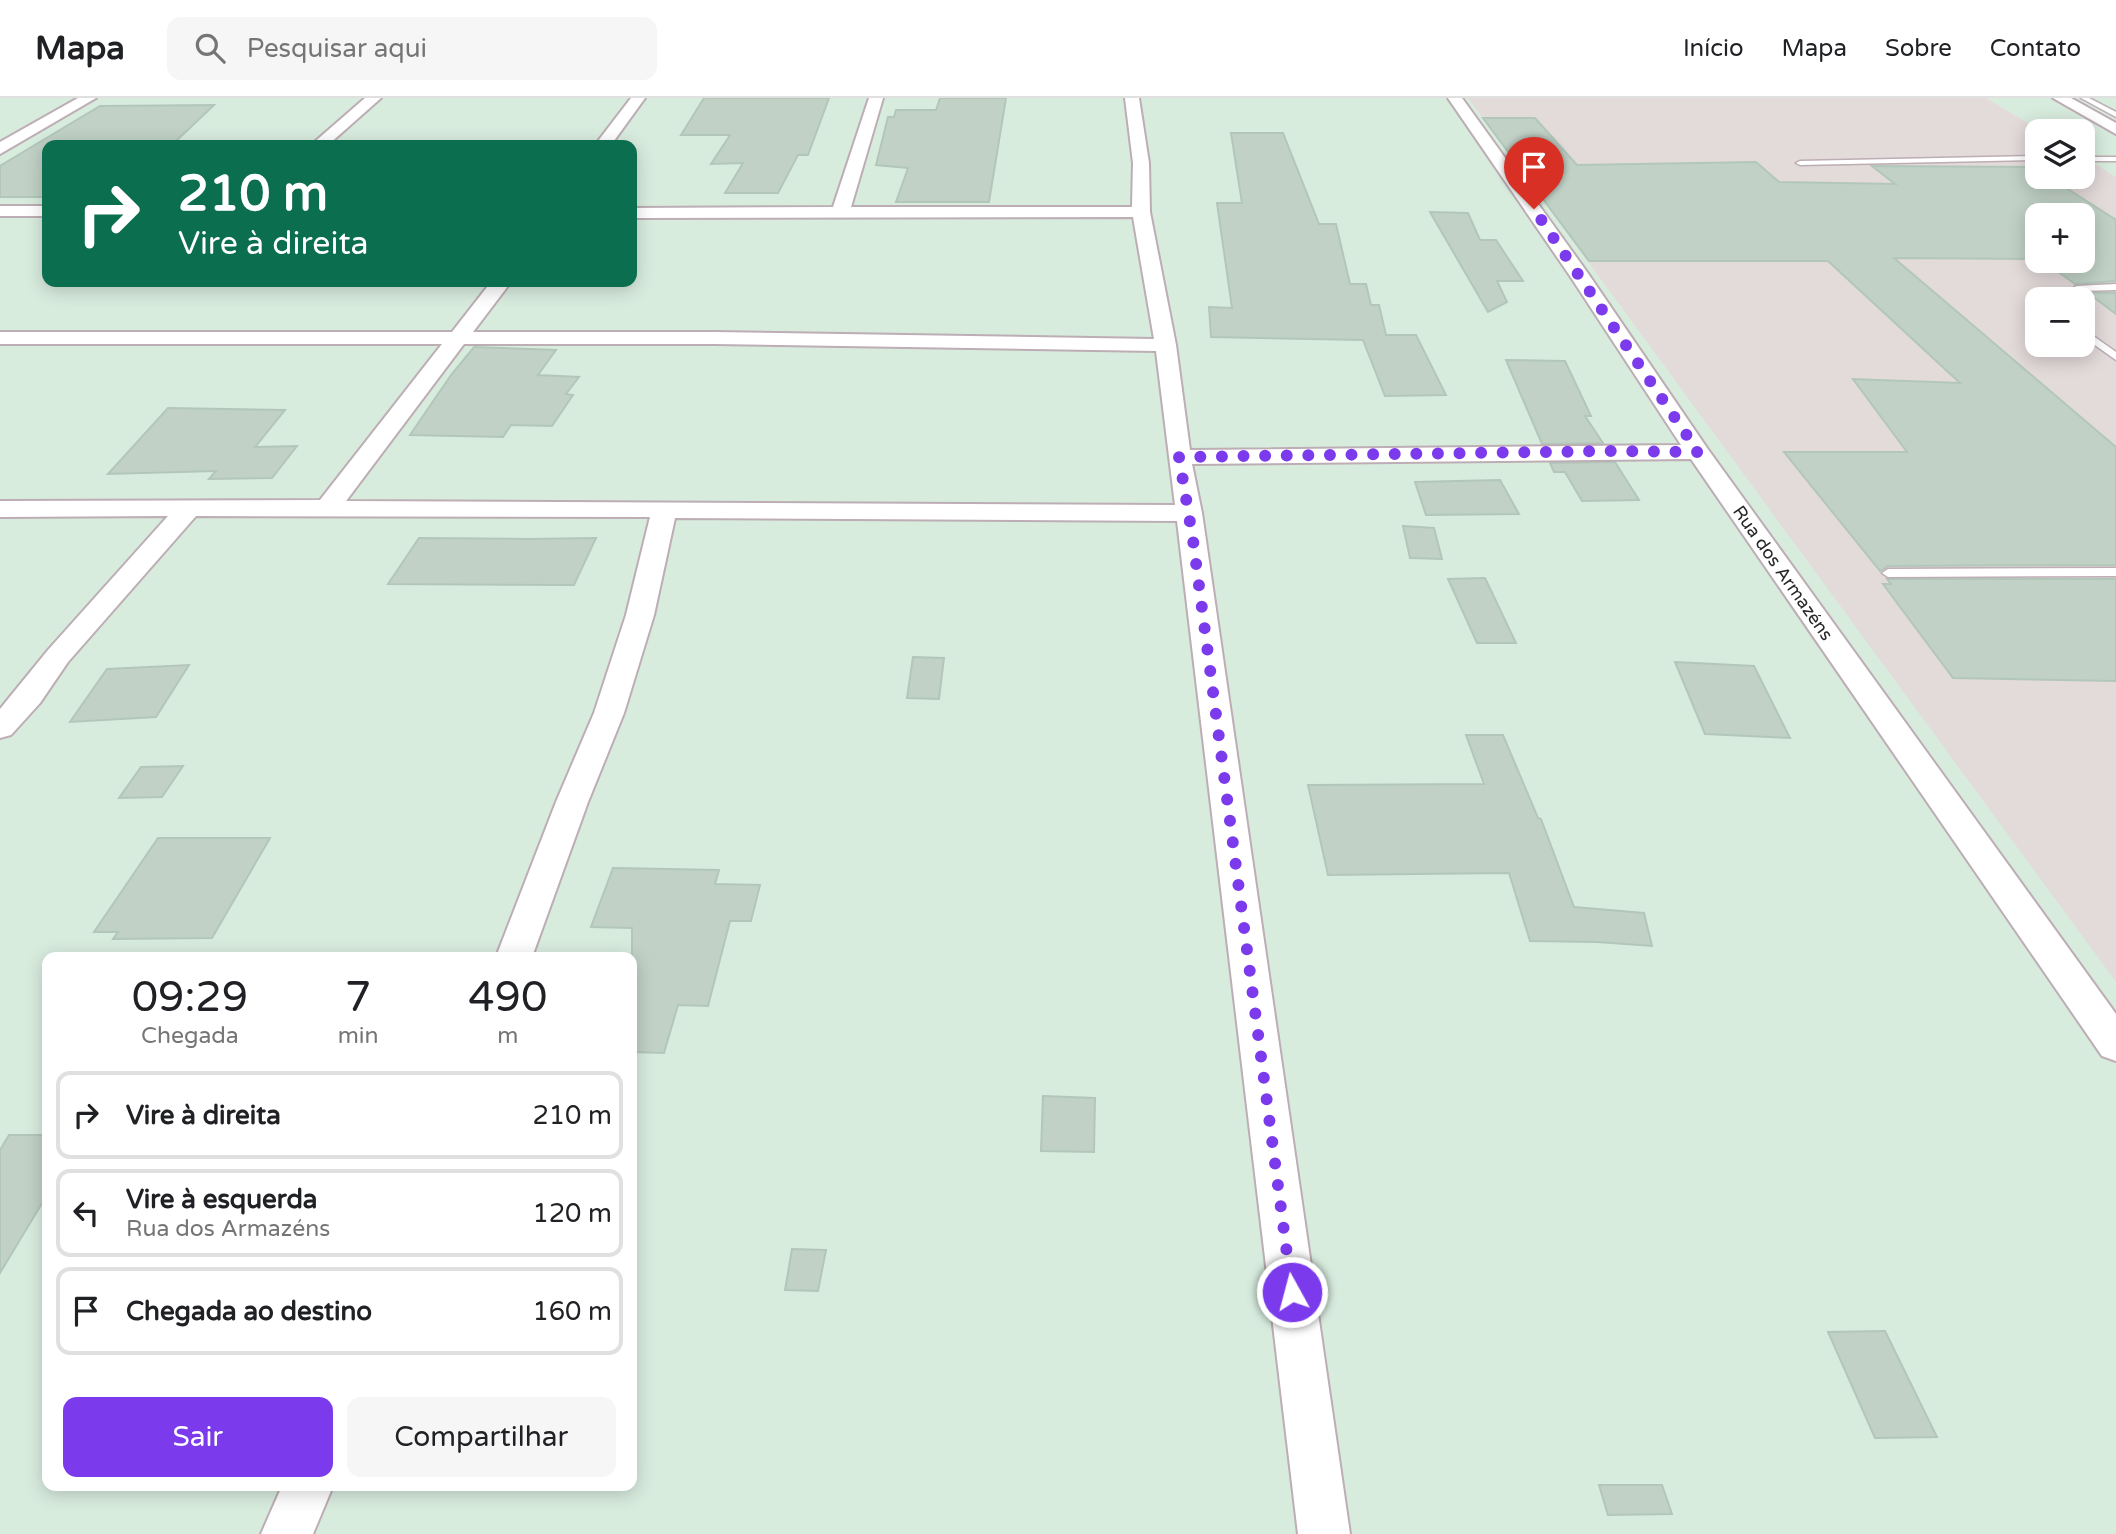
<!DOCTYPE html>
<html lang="pt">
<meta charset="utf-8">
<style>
:root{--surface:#fff;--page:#f6f6f6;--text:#202124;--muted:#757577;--line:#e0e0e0;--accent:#7c3aed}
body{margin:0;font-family:"Varela Round",sans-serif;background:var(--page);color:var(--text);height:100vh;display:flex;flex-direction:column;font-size:26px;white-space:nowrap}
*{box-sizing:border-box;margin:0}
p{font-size:23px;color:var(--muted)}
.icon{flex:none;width:38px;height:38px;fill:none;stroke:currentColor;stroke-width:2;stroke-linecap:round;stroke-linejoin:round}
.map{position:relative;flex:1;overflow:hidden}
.drawer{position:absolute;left:42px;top:854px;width:595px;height:539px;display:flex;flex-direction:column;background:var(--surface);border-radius:14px;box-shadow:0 4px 18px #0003}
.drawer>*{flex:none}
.hud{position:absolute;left:42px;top:42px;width:595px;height:147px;border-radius:14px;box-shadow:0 4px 18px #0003;background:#0b6e4f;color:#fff;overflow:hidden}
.controls{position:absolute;left:2025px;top:21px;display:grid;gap:14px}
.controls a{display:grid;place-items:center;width:70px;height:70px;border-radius:14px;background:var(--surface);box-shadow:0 4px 18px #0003;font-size:35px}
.pin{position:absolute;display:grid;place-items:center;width:60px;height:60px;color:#fff;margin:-72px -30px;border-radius:50% 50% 50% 0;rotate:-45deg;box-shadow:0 0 7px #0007}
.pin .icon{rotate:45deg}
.me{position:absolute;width:77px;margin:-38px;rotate:353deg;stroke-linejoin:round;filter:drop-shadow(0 0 5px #0008)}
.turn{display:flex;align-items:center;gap:24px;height:147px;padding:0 21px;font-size:32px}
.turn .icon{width:91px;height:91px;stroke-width:2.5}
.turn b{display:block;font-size:49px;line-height:60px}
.eta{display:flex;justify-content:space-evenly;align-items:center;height:119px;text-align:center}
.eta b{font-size:42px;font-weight:600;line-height:49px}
.button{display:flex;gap:14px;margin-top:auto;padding:14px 21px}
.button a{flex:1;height:80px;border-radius:14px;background:var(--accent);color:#fff;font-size:28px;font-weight:600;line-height:80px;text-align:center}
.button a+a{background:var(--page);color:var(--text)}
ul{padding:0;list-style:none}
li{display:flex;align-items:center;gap:21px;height:88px;margin:0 14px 10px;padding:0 7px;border:4px solid var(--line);border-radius:14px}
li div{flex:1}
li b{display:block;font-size:26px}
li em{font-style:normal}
header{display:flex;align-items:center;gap:42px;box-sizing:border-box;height:98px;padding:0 35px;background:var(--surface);border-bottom:2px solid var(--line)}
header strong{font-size:33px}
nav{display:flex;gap:38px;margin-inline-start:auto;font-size:24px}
.search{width:490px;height:63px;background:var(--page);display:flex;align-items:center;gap:18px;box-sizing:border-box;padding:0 24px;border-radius:14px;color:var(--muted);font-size:26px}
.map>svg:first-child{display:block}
.industrial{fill:#e3dada;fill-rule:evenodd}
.building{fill:#c1d1c6;stroke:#b2c7ba;stroke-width:2}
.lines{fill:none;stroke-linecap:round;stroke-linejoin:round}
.service-casing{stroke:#bdadb4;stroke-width:3}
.minor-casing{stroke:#bdadb4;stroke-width:4}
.service{fill:#fff;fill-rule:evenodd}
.minor{fill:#fff;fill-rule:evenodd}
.route{stroke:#7c3aed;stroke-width:12;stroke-dasharray:0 21.6}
.labels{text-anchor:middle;stroke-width:5;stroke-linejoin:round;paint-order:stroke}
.street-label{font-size:18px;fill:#282828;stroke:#fff}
</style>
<header>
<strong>Mapa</strong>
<div class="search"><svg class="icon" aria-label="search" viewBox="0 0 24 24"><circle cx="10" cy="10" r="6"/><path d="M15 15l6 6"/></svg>Pesquisar aqui</div>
<nav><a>Início</a><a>Mapa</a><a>Sobre</a><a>Contato</a></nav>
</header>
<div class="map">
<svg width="2116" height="1436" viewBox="0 0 2116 1436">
<rect width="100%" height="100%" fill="#d8ecde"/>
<path class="industrial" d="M 1468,0 L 1986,0 L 2041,33 L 2037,33 L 2037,79 L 2082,79 L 2083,58 L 2116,79 L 2116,884 ZM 2037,117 L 2082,117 L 2082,163 L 2037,163 ZM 2037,201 L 2082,201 L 2082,247 L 2037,247 Z"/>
<g class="building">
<path d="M 704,0 L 829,0 L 808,57 L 798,57 L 778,95 L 725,95 L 743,65 L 711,66 L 730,37 L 681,37 Z"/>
<path d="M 940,0 L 1006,0 L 989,104 L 896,104 L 908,70 L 876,67 L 888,19 L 894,19 L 896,12 L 936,12 Z"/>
<path d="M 214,7 L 172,47 L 47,47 L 47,99 L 0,99 L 0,68 L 100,8 Z"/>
<path d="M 1483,20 L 1535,20 L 1577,67 L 1756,64 L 1779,84 L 1895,86 L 1872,68 L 2034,69 L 2037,71 L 2037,79 L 2049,79 L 2116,122 L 2116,183 L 2075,186 L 2043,163 L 2082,163 L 2082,117 L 2037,117 L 2037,161 L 1894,160 L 2116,349 L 2116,467 L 1888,468 L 1880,473 L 1784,354 L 1907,354 L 1853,281 L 1960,285 L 1828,163 L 1589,163 Z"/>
<path d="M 1231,35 L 1283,35 L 1319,126 L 1336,126 L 1350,186 L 1366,186 L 1371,207 L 1379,207 L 1386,237 L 1416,237 L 1446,297 L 1385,298 L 1363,242 L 1211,239 L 1209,209 L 1232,210 L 1217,105 L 1242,105 Z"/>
<path d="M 1430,114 L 1468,115 L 1480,142 L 1496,142 L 1523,183 L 1497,183 L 1507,204 L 1488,214 Z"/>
<path d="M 2088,195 L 2116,195 L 2116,216 Z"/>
<path d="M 474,249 L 556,252 L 538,277 L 579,279 L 566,296 L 573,297 L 552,328 L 511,327 L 503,339 L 410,337 L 451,277 Z"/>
<path d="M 1506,262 L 1565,263 L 1591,318 L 1585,318 L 1603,345 L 1542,346 Z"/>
<path d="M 168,310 L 285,312 L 255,349 L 297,348 L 272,380 L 209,381 L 216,373 L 108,376 Z"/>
<path d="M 1615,364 L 1639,402 L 1582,403 L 1565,374 L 1554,374 L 1550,365 Z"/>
<path d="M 1500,382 L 1519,416 L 1426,417 L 1415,384 Z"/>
<path d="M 1403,428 L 1434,430 L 1442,461 L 1410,460 Z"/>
<path d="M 419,440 L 527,441 L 596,440 L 574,487 L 388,486 Z"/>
<path d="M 1485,480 L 1516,545 L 1477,545 L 1448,481 Z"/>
<path d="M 1887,481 L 2116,481 L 2116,583 L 1953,580 L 1883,486 L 1891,486 Z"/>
<path d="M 913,559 L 944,560 L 939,601 L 907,600 Z"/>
<path d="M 1675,564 L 1754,568 L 1790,640 L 1705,636 Z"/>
<path d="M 189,567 L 156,619 L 70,624 L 107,571 Z"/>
<path d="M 1466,637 L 1503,637 L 1538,720 L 1541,721 L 1574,809 L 1644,815 L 1652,848 L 1597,844 L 1530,843 L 1509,775 L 1328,777 L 1308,687 L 1484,686 Z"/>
<path d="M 183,668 L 162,699 L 119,700 L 141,669 Z"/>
<path d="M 158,740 L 270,740 L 212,840 L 113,841 L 118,834 L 94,834 Z"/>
<path d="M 613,770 L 719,772 L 715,786 L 760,787 L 751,823 L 730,823 L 708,908 L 678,907 L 664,955 L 632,954 L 632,830 L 591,829 Z"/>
<path d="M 1043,998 L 1095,1000 L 1094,1054 L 1041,1053 Z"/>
<path d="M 9,1037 L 47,1037 L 47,1097 L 0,1175 L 0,1052 Z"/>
<path d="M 792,1151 L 826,1152 L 818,1193 L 785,1192 Z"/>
<path d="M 1885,1233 L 1937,1339 L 1875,1340 L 1828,1234 Z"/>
<path d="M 1599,1387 L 1662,1387 L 1672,1416 L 1608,1417 Z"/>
</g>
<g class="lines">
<g class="service-casing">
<g id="service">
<path d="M 2081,0 L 2089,0 L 2116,14 L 2116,19 Z"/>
<path d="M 2037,58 L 2037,62 L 1800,67 L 1796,65 L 1800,63 Z"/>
<rect x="2082" y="59" width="34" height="4"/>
<path d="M 2116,186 L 2116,192 L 2081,193 L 2071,201 L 2060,201 L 2076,188 Z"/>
<path d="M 2082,230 L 2116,254 L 2116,262 L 2082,238 Z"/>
<path d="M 2116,470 L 2116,478 L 1888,479 L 1882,475 L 1888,471 Z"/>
</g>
</g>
<g class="minor-casing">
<g id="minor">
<path d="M 78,0 L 96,0 L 0,56 L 0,44 Z"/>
<path d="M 365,0 L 381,0 L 328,47 L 311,47 Z"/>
<path d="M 631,0 L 645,0 L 611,47 L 595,47 Z"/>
<path d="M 869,0 L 883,0 L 851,109 L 1132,109 L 1133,65 L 1125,0 L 1139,0 L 1149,65 L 1150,114 L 1176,247 L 1190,352 L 1681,347 L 1570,178 L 1448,0 L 1462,0 L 1587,174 L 1707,350 L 2116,916 L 2116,963 L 2102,958 L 1691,361 L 1192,366 L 1202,415 L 1350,1436 L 1298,1436 L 1177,423 L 675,420 L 654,517 L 624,615 L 588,704 L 532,859 L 496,859 L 556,704 L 594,615 L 626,517 L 650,419 L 196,418 L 68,564 L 40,605 L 11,637 L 0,640 L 0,611 L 48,552 L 168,418 L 0,419 L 0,403 L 320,402 L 442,246 L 0,246 L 0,234 L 452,234 L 491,184 L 511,184 L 473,234 L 714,234 L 1154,241 L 1133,119 L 632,120 L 632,110 L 833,109 ZM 464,246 L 714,246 L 1156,253 L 1175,407 L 346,403 Z"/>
<path d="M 2053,0 L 2071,0 L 2116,25 L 2116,36 Z"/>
<rect x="0" y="108" width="47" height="10"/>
<path d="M 282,1388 L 333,1388 L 313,1436 L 261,1436 Z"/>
</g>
</g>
<use href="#service" class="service"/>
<use href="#minor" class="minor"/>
</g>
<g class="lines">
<path class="route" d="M 1292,1194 L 1193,442 L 1179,359 L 1615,353 L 1698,354 L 1534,111"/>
</g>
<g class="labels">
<g class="street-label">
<text transform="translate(1783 475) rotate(55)" y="6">Rua dos Armazéns</text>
</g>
</g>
</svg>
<div class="controls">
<a><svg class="icon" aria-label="layers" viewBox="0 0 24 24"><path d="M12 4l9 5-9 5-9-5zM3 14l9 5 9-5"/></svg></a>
<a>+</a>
<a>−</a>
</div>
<div class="pin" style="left:1534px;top:111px;background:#d93025"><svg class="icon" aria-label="arrive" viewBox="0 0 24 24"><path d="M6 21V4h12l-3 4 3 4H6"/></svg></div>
<svg class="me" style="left:1292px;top:1194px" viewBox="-20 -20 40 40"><circle r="17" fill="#7c3aed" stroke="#fff" stroke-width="3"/><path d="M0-11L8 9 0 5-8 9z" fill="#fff"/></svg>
<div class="hud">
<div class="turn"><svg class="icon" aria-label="right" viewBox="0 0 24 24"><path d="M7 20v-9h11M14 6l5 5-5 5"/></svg><div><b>210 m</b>Vire à direita</div></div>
</div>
<section class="drawer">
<div class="eta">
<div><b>09:29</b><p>Chegada</p></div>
<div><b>7</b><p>min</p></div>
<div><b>490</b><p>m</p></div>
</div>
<ul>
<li><svg class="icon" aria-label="right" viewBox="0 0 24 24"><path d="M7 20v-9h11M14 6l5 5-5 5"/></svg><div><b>Vire à direita</b></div><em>210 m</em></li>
<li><svg class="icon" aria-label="left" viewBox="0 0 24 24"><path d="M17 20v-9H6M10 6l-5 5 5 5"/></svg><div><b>Vire à esquerda</b><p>Rua dos Armazéns</p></div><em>120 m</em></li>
<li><svg class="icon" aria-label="arrive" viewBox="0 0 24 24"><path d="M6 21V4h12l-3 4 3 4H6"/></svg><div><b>Chegada ao destino</b></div><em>160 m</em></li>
</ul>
<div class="button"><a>Sair</a><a>Compartilhar</a></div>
</section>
</div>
